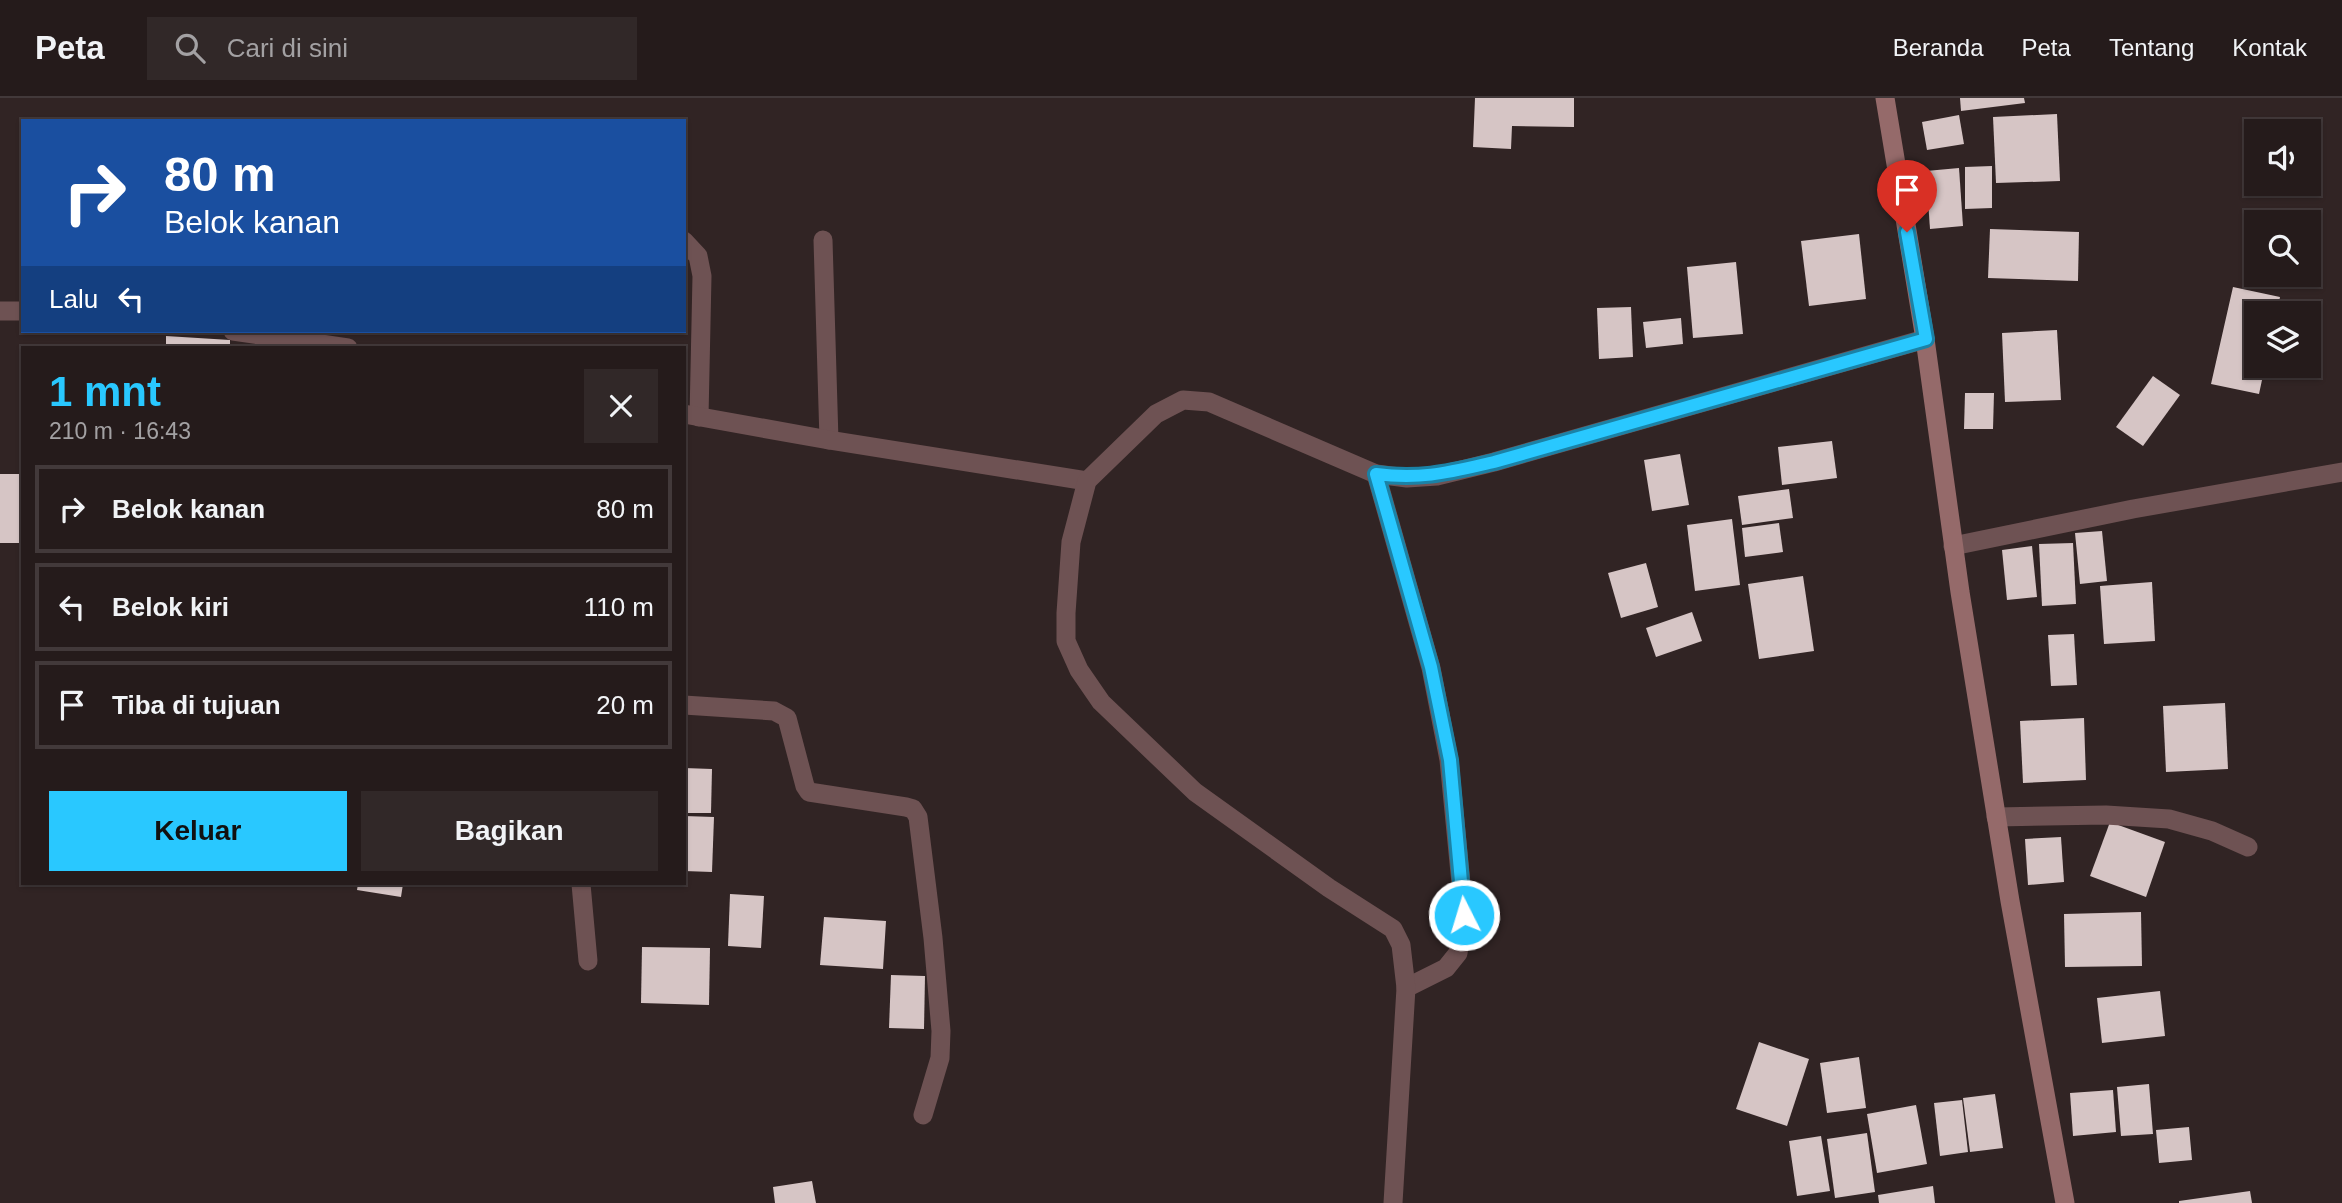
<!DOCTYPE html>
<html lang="id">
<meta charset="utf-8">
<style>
:root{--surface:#251b1b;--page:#312828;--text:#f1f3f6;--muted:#a3a1a3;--line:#42393a;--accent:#29c8ff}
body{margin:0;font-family:Arial,sans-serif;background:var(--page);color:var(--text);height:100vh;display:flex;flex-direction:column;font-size:26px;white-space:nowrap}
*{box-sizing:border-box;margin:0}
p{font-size:23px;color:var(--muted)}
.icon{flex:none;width:38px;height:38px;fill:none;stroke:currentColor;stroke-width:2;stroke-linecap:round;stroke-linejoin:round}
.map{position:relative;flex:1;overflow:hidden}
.details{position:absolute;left:21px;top:248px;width:665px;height:539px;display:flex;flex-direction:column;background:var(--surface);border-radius:0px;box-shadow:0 2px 5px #0004,0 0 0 2px var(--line)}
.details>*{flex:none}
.hud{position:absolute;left:21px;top:21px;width:665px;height:214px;border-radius:0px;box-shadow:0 2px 5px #0004,0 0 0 2px var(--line);background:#1a4fa0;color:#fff;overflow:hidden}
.controls{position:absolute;left:2244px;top:21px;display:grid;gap:14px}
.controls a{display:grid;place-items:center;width:77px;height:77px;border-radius:0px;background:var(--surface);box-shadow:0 2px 5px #0004,0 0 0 2px var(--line);font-size:35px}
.pin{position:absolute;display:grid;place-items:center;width:60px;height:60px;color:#fff;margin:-72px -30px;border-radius:50% 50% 50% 0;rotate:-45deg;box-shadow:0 0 7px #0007}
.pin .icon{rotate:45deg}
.me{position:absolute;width:77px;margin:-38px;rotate:355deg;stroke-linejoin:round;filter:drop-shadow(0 0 5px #0008)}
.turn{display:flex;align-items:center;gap:24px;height:147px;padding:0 28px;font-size:32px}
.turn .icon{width:91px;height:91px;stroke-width:2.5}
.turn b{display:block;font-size:49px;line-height:60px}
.then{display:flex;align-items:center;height:66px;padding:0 28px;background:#0003;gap:14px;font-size:26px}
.round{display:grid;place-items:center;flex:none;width:74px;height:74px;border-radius:0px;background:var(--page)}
.headline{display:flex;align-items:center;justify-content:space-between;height:119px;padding:0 28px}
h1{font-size:42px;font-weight:800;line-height:52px;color:var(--accent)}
.button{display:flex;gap:14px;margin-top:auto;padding:14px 28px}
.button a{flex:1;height:80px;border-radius:0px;background:var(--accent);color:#111;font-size:28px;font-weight:800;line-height:80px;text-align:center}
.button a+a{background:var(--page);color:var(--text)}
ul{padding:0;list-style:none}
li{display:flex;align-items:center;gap:21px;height:88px;margin:0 14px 10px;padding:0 14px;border:4px solid var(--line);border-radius:0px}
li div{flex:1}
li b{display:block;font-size:26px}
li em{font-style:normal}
header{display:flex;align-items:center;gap:42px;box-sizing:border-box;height:98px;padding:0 35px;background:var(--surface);border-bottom:2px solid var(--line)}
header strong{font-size:33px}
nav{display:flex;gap:38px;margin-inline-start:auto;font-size:24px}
.search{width:490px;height:63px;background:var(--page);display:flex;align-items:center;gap:18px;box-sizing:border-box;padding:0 24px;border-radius:0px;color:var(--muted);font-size:26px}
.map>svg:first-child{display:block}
.building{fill:#d6c5c5}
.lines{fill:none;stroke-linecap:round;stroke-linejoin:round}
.minor{stroke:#6e5253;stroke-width:19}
.secondary{stroke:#956a6a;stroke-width:19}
.route-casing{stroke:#1b82a6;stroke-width:18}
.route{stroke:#29c8ff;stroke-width:12}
</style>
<header>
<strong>Peta</strong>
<div class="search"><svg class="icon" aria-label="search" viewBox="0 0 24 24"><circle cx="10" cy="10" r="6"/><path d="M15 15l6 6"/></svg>Cari di sini</div>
<nav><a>Beranda</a><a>Peta</a><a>Tentang</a><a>Kontak</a></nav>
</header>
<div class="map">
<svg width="2342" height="1105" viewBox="0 0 2342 1105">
<rect width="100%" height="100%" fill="#312424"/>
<g class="building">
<path d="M 1475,0 L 1574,0 L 1574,29 L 1512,28 L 1511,51 L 1473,49 Z"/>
<path d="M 1960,0 L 2024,0 L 2025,5 L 1961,13 Z"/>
<path d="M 2057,16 L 2060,83 L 1996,85 L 1993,19 Z"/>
<path d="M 1959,17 L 1964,46 L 1927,52 L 1922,24 Z"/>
<path d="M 1992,68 L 1992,110 L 1965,111 L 1965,69 Z"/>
<path d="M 1959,70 L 1963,128 L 1930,131 L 1926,73 Z"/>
<path d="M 1990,131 L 2079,134 L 2078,183 L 1988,180 Z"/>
<path d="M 1859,136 L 1866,201 L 1809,208 L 1801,143 Z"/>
<path d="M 1736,164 L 1743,236 L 1693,240 L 1687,169 Z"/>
<path d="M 2233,189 L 2280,199 L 2277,215 L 2256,215 L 2256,268 L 2265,268 L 2259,296 L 2211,286 Z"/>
<path d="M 1631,209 L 1633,259 L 1599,261 L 1597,210 Z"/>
<path d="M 1681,220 L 1683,246 L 1646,250 L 1643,224 Z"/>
<path d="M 2057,232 L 2061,302 L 2005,304 L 2002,235 Z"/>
<path d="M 166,238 L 230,242 L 230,250 L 166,250 Z"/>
<path d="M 2153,278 L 2180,297 L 2143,348 L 2116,329 Z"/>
<path d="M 1965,295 L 1994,295 L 1993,331 L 1964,331 Z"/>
<path d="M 1832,343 L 1837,380 L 1782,387 L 1778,349 Z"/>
<path d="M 1680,356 L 1689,407 L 1652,413 L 1644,362 Z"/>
<rect x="0" y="376" width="23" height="69"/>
<path d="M 1789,391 L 1793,420 L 1742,427 L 1738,398 Z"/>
<path d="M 1732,421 L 1740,487 L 1695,493 L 1687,427 Z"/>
<path d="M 1779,425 L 1783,454 L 1745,459 L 1742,430 Z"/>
<path d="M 2102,433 L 2107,483 L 2080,486 L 2075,435 Z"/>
<path d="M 2073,445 L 2076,506 L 2042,508 L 2039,446 Z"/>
<path d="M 2032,448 L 2037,499 L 2007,502 L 2002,452 Z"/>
<path d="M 1646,465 L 1658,509 L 1621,520 L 1608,475 Z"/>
<path d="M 1803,478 L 1814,553 L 1759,561 L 1748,486 Z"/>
<path d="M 2152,484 L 2155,543 L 2104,546 L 2100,488 Z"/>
<path d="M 1692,514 L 1702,543 L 1656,559 L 1646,530 Z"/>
<path d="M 2074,536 L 2077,587 L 2051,588 L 2048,537 Z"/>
<path d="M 2225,605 L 2228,671 L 2166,674 L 2163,608 Z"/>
<path d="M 2084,620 L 2086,682 L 2023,685 L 2020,623 Z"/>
<path d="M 684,670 L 712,671 L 711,715 L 684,715 Z"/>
<path d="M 684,718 L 714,719 L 712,774 L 684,773 Z"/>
<path d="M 2110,724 L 2165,744 L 2146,799 L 2090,778 Z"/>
<path d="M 2061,739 L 2064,784 L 2028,787 L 2025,741 Z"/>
<path d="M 358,786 L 403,786 L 401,799 L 357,792 Z"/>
<path d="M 730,796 L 764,798 L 761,850 L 728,848 Z"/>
<path d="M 2141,814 L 2142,868 L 2065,869 L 2064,816 Z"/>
<path d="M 824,819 L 886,823 L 883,871 L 820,867 Z"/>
<path d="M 642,849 L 710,850 L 709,907 L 641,905 Z"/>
<path d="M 891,877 L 925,878 L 924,931 L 889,930 Z"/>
<path d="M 2160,893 L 2165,938 L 2102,945 L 2097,900 Z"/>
<path d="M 1759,944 L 1809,961 L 1787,1028 L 1736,1011 Z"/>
<path d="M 1859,959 L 1866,1010 L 1827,1015 L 1820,965 Z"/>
<path d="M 2149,986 L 2153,1036 L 2121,1038 L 2117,989 Z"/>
<path d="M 2113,992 L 2116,1034 L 2073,1038 L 2070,995 Z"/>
<path d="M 1995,996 L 2003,1050 L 1970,1054 L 1963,1000 Z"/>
<path d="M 1962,1002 L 1968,1054 L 1940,1058 L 1934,1005 Z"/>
<path d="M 1916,1007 L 1927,1066 L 1877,1075 L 1867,1016 Z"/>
<path d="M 2189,1029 L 2192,1062 L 2159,1065 L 2156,1032 Z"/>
<path d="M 1867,1035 L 1875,1094 L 1835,1100 L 1827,1041 Z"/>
<path d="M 1821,1038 L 1830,1093 L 1797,1098 L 1789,1043 Z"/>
<path d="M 812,1083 L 816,1105 L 775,1105 L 773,1089 Z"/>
<path d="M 1933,1088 L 1935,1105 L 1879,1105 L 1878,1097 Z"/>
<path d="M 2250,1093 L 2252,1105 L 2179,1105 L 2179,1103 Z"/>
</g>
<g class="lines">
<g class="minor">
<path d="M 823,142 L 829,342"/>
<path d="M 684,143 L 698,158 L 702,178 L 699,319"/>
<path d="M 0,213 L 23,213"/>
<path d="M 233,233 L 348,250"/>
<path d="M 684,316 L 829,342 L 1087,383"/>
<path d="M 1376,376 L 1431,570 L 1449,662 L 1464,816 L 1458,855 L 1446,870 L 1406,890"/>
<path d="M 1953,448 L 2133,411 L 2342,374"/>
<path d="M 684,607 L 774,613 L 787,620 L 805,688 L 809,694 L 906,709 L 913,711 L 918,719 L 933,840 L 941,933 L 940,960 L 923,1017"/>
<path d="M 1996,719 L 2106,717 L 2169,721 L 2212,733 L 2248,749"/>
<path d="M 581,786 L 588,863"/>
<path d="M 1393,1105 L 1406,890 L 1401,847 L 1393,831 L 1329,790 L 1195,694 L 1101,604 L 1079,572 L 1066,543 L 1066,515 L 1071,444 L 1087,383 L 1156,316 L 1183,302 L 1209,304 L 1376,376 L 1407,380 L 1437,378 L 1494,364 L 1925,241"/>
</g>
<path class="secondary" d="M 1885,0 L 1925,241 L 1960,494 L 2010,803 L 2065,1105"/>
</g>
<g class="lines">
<g class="route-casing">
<path id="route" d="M 1464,817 L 1450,662 L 1431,569 L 1376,376 C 1422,382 1450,374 1494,364 L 1926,241 L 1907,134"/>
</g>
<use href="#route" class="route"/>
</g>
</svg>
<div class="controls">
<a><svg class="icon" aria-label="sound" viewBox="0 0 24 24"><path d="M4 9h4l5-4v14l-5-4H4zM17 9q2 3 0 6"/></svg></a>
<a><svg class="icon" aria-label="search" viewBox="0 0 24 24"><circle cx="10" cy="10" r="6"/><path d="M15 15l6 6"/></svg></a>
<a><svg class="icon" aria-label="layers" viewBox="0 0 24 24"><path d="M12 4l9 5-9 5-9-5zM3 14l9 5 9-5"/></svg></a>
</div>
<div class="pin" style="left:1907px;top:134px;background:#d93025"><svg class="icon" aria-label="arrive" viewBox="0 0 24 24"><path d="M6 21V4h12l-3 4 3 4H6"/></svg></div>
<svg class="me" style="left:1464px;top:817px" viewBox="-20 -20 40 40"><circle r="17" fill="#29c8ff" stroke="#fff" stroke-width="3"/><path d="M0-11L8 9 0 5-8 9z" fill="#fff"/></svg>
<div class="hud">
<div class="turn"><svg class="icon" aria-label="right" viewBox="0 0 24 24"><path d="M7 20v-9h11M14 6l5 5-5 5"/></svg><div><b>80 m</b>Belok kanan</div></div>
<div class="then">Lalu<svg class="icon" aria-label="left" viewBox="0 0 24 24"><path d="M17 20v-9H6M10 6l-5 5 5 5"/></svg></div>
</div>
<section class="details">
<div class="headline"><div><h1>1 mnt</h1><p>210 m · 16:43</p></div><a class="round"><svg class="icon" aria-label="close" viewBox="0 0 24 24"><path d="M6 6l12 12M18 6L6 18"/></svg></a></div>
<ul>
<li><svg class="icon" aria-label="right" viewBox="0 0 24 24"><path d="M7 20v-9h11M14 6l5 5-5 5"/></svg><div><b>Belok kanan</b></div><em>80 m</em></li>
<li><svg class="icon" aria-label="left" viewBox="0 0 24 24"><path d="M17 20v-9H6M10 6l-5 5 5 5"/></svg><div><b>Belok kiri</b></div><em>110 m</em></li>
<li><svg class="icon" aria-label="arrive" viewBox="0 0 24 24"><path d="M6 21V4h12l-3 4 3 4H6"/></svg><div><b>Tiba di tujuan</b></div><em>20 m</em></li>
</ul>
<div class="button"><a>Keluar</a><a>Bagikan</a></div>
</section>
</div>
